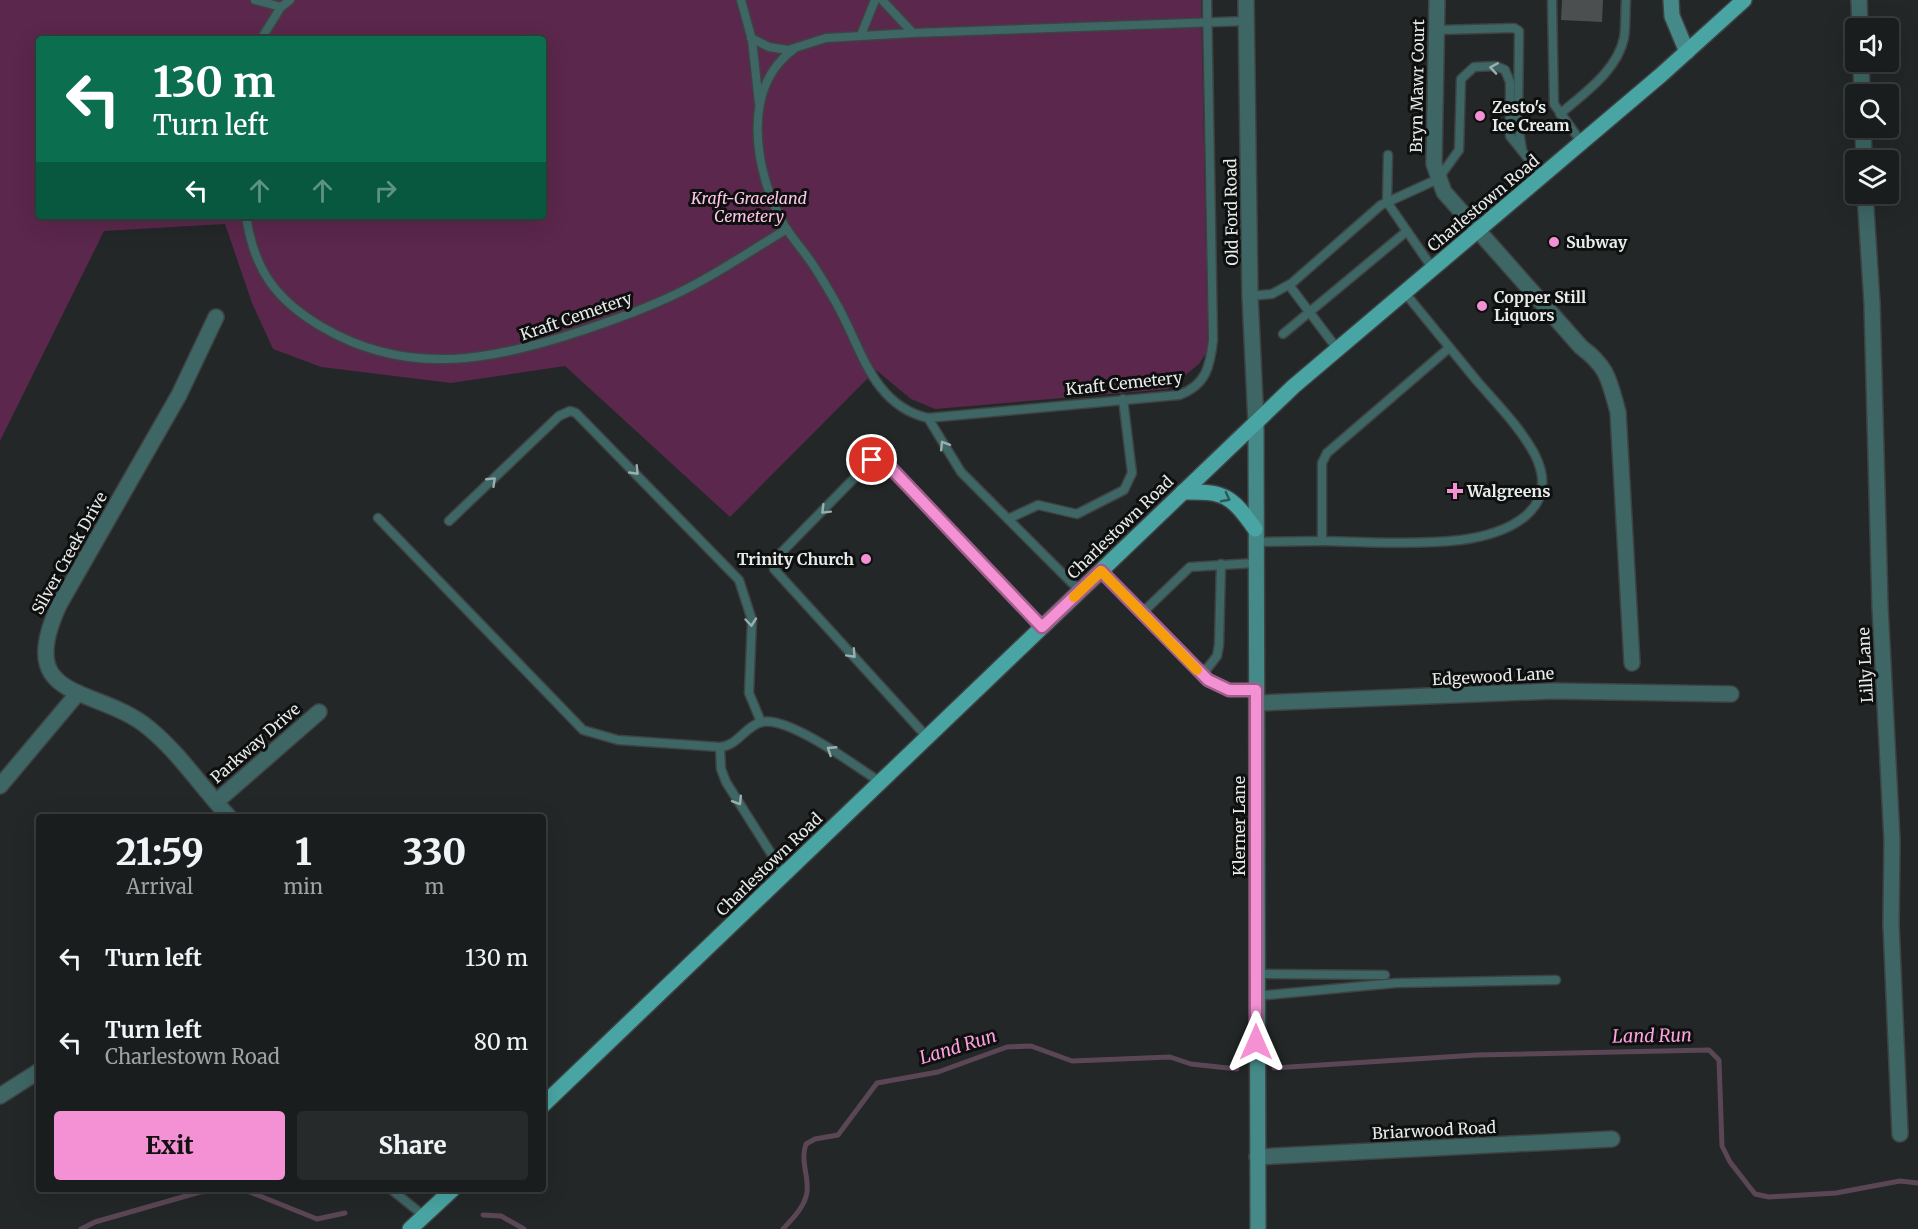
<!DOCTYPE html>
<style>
:root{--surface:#1a1d1d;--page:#272a2a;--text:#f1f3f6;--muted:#9fa2a4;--line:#383b3b;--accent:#f491d4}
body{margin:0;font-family:Merriweather,serif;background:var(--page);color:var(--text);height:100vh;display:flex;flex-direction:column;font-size:22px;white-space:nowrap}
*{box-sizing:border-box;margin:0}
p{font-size:20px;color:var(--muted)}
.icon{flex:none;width:33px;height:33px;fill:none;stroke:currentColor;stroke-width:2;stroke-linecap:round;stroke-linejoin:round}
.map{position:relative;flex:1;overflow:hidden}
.panel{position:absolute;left:36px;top:814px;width:510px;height:378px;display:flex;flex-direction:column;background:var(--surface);border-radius:6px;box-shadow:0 6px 24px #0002,0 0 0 2px var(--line)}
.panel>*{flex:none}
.guide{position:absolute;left:36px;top:36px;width:510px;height:183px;border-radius:6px;box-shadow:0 6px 24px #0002,0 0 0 2px var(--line);background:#0b6e4f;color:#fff;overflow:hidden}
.buttons{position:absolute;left:1845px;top:18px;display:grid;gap:12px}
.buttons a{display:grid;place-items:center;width:54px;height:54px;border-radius:6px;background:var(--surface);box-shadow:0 6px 24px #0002,0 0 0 2px var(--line);font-size:30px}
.pin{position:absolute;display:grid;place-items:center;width:51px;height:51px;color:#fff;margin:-26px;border:3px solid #fff;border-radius:50%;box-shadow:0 2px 6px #0007}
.me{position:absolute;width:66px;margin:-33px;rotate:0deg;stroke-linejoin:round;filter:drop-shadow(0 0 4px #0008)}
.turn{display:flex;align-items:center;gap:21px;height:126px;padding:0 18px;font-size:27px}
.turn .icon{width:78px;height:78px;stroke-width:2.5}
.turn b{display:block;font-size:42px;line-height:51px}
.lanes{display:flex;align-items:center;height:57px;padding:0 18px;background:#0003;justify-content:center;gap:30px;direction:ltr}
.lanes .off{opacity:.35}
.eta{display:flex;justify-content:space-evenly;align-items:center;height:102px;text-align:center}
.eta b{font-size:36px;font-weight:800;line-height:42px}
.button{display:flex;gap:12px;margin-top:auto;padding:12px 18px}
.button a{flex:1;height:69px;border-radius:6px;background:var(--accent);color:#111;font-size:24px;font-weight:800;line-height:69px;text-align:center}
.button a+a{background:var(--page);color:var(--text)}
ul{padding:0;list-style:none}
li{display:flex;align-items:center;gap:18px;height:84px;padding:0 18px}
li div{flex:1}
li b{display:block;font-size:22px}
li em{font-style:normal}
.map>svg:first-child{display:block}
.green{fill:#5b274c;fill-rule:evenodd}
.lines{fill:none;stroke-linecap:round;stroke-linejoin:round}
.stream{stroke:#5b4656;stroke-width:5}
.building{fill:#4b4f4f}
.lane-casing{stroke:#3f4242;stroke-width:11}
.street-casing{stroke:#3f4242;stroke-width:18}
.secondary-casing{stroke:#3f4242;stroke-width:18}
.primary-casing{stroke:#3f4242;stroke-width:18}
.lane{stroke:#3d6664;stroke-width:8}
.street{stroke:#3d6664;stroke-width:15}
.secondary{stroke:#458a88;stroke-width:15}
.primary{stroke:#49a5a3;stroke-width:15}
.oneway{stroke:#9bafae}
.oneway2{stroke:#2c5a59}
.route-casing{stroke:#9f5e8a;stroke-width:15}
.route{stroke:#f491d4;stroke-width:10}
.slow{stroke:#f59e0b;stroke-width:10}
.poi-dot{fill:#f491d4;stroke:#0e0f0f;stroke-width:2}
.labels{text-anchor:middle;stroke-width:6;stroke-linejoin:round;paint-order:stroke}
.street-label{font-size:16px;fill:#e8ebea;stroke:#0e0f0f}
.poi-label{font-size:16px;font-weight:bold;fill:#e8ebea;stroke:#0e0f0f;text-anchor:start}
.park-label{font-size:16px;font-style:italic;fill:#fec5e9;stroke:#0e0f0f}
.water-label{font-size:18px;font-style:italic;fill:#fda1df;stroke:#0e0f0f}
</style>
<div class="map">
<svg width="1918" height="1229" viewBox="0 0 1918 1229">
<rect width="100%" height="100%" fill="#232727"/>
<path class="green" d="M 0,0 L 1201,0 L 1208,350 L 1199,364 L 1168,389 L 935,409 L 911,399 L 876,370 L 730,517 L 565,366 L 451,383 L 321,367 L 273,349 L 252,303 L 225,224 L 104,231 L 0,441 ZM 39,39 L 543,39 L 543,216 L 39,216 Z"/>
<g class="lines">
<g class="stream">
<path d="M 1274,1068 L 1477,1055 L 1709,1050 L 1719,1060 L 1722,1146 L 1730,1162 L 1755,1194 L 1769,1197 L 1836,1193 L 1900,1181 L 1918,1183"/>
<path d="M 245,1190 L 317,1219 L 345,1213"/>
<path d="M 483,1215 L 501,1216 L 524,1229"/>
<path d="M 81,1229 L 95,1222 L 200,1192 L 224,1190"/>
<path d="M 783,1229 C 792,1219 805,1207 807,1192 C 809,1176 800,1161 806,1144 L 815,1139 L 838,1135 L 877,1083 L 938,1072 L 1007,1047 L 1031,1046 L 1072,1061 L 1170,1057 L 1191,1064 L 1237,1069"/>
</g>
</g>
<path class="building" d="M 1562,0 L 1603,0 L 1602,22 L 1561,20 Z"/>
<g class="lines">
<g class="lane-casing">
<g id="lane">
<path d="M 255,0 L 281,7 L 290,0"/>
<path d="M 741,0 L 752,40 L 759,103"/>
<path d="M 882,0 L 913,33 L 1246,21"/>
<path d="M 1552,0 L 1554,104 L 1582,143"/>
<path d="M 1437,30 L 1514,28 L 1519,31 L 1518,125 L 1522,150"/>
<path d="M 861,35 L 875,0"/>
<path d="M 751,38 L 769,47 L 788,50 L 826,38 L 913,33"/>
<path d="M 261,39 L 281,7"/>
<path d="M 794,49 C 740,88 755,171 782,221 C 788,233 798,244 806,255 C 817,269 826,286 835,301 C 861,345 871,405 928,418 L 1179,395 C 1206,385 1210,367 1213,340 L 1207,0"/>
<path d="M 1560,114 C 1584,93 1617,71 1624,38 C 1626,26 1625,12 1626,0"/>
<path d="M 1388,155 L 1387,202 L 1433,269"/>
<path d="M 246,216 C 254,270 276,300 322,327 C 409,378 495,360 584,330 C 620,318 656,305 690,287 C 723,270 755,248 787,229"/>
<path d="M 1289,285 L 1338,350"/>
<path d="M 1405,293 C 1429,322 1453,352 1477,381 C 1497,404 1519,426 1534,453 C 1564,510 1506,535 1460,540 C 1415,545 1367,542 1322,541 L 1322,463 L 1327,453 L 1449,348"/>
<path d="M 1250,296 L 1272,294 L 1292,283 L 1381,205 L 1438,179 L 1459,150 L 1461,79 L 1474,67 L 1496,66 L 1505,70 L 1510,82 L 1510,136 L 1542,176"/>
<path d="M 1283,334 L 1407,231"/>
<path d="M 928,418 L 961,472 L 1080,591"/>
<path d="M 378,518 L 583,730 L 618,740 L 720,747 C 738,746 746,725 762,722 C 789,716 857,767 880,782"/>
<path d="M 1008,519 L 1038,505 L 1077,514 L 1124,490 L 1132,473 L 1123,399"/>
<path d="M 449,521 L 559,416 L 570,411 L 576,413 L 739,580 L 752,620 L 749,693 L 761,722"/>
<path d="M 1254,542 L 1322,541"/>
<path d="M 1101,571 L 1207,680 L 1229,690 L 1256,690"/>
<path d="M 1142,613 L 1190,567 L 1255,563"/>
<path d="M 1202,675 L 1217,656 L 1219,645 L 1221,564"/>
<path d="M 927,737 L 774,569 L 775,559 L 872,460 L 882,460 L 888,465 L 1042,627"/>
<path d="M 720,747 L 721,769 L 726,782 L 784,874"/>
<path d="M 1256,974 L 1385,975"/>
<path d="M 1256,996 L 1396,983 L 1556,980"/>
<path d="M 392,1190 L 424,1216"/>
</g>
</g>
<g class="street-casing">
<g id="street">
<path d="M 1246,0 L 1250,296 L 1256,423"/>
<path d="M 1437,0 L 1434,164 L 1444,192 L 1581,347 C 1608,367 1609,380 1618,412 L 1632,663"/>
<path d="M 1859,0 L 1860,28"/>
<path d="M 1861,62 L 1862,94"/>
<path d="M 1863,128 L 1864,160"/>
<path d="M 1865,194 L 1872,303 L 1880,606 L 1892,840 L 1891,924 L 1900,1134"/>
<path d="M 216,317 L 179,395 L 59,605 C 13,705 97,684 150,729 C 180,754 203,789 230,818"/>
<path d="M 1257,703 L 1553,691 L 1731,694"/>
<path d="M 0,786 L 78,693"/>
<path d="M 216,802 L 319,712"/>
<path d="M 0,1096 L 39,1071"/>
<path d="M 1257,1157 L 1612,1139"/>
</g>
</g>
<g class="secondary-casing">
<g id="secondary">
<path d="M 1671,0 L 1672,16 L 1687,52"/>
<path d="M 1256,423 L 1258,1229"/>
</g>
</g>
<g class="primary-casing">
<g id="primary">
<path d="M 1183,492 C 1224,491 1231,495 1255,529"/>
<path d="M 543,1105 L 1294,386 L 1661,75 L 1744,0"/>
<path d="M 410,1229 L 452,1190"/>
</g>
</g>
<use href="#lane" class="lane"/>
<use href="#street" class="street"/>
<use href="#secondary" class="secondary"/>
<use href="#primary" class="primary"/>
</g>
<defs><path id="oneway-chevron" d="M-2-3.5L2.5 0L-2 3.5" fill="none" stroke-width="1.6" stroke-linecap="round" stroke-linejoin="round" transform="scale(1.5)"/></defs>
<g class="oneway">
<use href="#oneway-chevron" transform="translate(1494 68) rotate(-171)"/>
<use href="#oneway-chevron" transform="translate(944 445) rotate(-122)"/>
<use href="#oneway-chevron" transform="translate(635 471) rotate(46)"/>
<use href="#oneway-chevron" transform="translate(492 481) rotate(-44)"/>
<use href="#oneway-chevron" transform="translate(825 510) rotate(135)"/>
<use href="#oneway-chevron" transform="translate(751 622) rotate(85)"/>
<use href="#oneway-chevron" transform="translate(852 654) rotate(47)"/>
<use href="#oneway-chevron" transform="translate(831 750) rotate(-147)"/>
<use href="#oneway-chevron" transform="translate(738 801) rotate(58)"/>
</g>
<use class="oneway2" href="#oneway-chevron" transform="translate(1226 498) rotate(28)"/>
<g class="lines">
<g class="route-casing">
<path id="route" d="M 872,460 L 882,460 L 888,465 L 1042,627 L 1101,571 L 1208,680 L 1229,690 L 1256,690 L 1256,1042"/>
</g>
<use href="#route" class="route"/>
<path class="slow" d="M 1074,597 L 1101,571 L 1197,670"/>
</g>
<g class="poi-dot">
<circle cx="1480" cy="116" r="6"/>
<circle cx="1554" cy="242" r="6"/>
<circle cx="1482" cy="306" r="6"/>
<path d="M1452 482h6v6h6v6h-6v6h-6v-6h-6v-6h6z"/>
<circle cx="866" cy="559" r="6"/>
</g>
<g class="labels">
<g class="street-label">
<text transform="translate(1417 86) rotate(-89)" y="6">Bryn Mawr Court</text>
<text transform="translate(1483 203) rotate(-40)" y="6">Charlestown Road</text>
<text transform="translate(1231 212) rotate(-91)" y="6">Old Ford Road</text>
<text transform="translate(576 316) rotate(-19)" y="6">Kraft Cemetery</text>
<text transform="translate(1124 383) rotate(-6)" y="6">Kraft Cemetery</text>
<text transform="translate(1120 527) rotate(-44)" y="6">Charlestown Road</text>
<text transform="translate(69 553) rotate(-61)" y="6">Silver Creek Drive</text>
<text transform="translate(1865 665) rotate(-93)" y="6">Lilly Lane</text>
<text transform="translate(1493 676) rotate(-3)" y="6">Edgewood Lane</text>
<text transform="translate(255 743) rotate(-41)" y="6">Parkway Drive</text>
<text transform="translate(1239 826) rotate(-90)" y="6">Klerner Lane</text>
<text transform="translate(769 864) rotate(-44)" y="6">Charlestown Road</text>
<text transform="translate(1434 1130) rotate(-3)" y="6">Briarwood Road</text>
</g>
<g class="poi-label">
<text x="1492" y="113">Zesto's<tspan x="1492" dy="18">Ice Cream</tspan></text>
<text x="1566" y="248">Subway</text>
<text x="1494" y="303">Copper Still<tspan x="1494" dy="18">Liquors</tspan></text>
<text x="1467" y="497">Walgreens</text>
<text x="854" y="565" text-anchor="end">Trinity Church</text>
</g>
<g class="park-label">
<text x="749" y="204">Kraft-Graceland<tspan x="749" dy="18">Cemetery</tspan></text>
</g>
<g class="water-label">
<text transform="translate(1652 1036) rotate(-1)" y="6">Land Run</text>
<text transform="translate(958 1047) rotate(-17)" y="6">Land Run</text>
</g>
</g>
</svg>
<div class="buttons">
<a><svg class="icon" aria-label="sound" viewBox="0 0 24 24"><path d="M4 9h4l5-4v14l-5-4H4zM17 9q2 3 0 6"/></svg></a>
<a><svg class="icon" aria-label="search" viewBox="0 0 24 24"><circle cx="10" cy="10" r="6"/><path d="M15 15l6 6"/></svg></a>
<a><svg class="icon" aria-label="layers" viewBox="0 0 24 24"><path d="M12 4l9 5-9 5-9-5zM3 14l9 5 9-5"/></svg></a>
</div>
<div class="pin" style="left:872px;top:460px;background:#d93025"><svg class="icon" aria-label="arrive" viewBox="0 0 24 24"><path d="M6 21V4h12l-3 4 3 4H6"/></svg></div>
<svg class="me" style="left:1256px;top:1042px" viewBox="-20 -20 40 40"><path d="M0-17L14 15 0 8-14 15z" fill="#f491d4" stroke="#fff" stroke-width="4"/></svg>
<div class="guide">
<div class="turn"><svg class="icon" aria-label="left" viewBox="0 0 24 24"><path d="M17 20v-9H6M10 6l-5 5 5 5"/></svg><div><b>130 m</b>Turn left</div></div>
<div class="lanes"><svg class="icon" aria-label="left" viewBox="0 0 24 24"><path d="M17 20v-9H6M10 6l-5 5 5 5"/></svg><svg class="icon off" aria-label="ahead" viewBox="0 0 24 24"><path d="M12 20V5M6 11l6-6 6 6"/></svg><svg class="icon off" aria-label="ahead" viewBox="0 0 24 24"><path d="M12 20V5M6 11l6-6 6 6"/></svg><svg class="icon off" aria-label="right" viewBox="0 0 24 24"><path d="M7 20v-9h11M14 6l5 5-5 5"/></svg></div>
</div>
<section class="panel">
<div class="eta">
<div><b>21:59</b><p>Arrival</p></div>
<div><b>1</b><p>min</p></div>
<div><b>330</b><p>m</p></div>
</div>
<ul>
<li><svg class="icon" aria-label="left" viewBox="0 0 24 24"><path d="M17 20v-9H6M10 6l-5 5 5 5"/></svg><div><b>Turn left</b></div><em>130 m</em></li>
<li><svg class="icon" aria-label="left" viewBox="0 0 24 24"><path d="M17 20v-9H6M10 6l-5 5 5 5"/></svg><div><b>Turn left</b><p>Charlestown Road</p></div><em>80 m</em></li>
</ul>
<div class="button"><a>Exit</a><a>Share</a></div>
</section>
</div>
